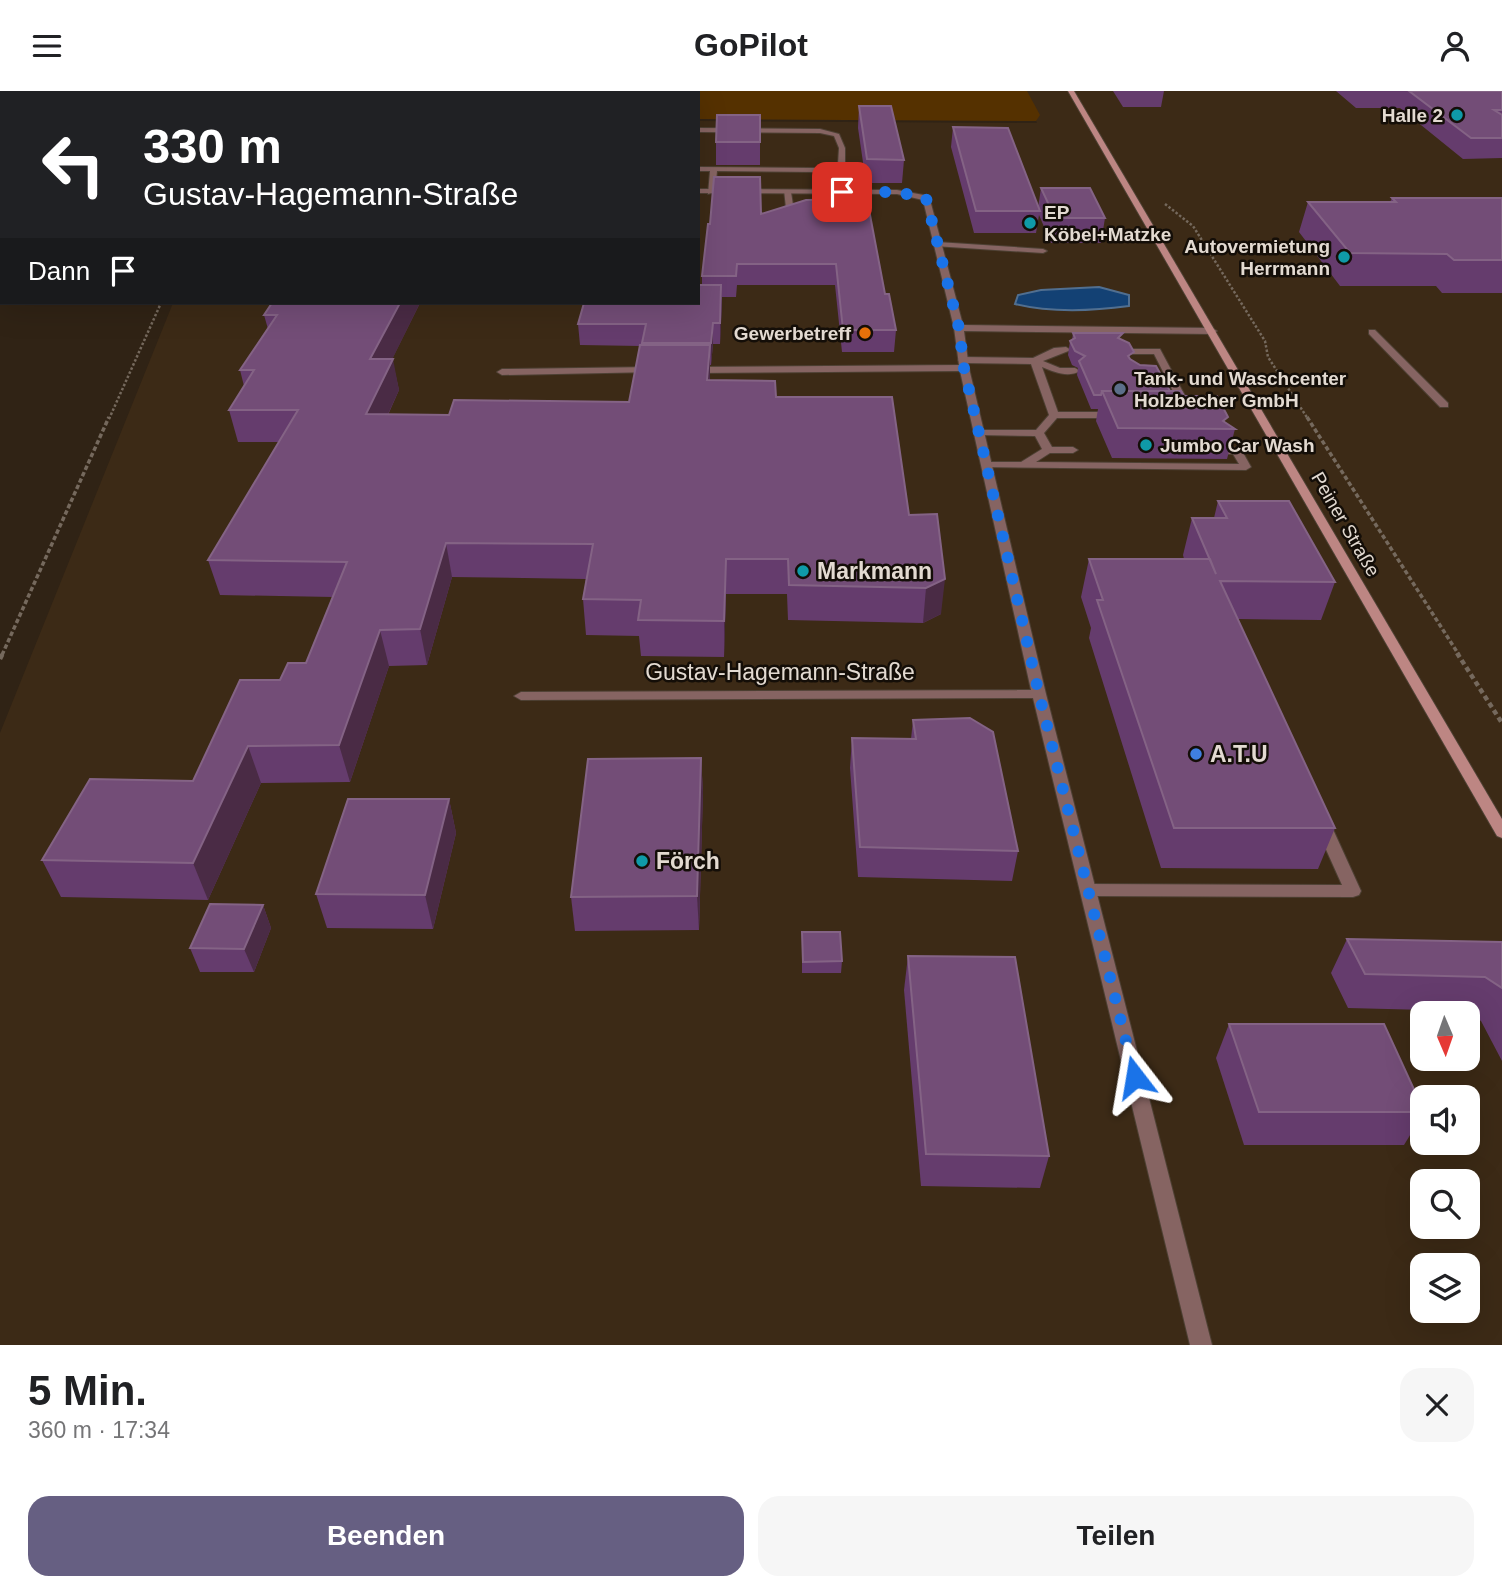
<!DOCTYPE html>
<html lang="de">
<meta charset="utf-8">
<style>
:root{--surface:#fff;--page:#f6f6f6;--text:#202124;--muted:#757577;--accent:#665f82}
body{margin:0;font-family:Arial,sans-serif;background:var(--page);color:var(--text);height:100vh;display:flex;flex-direction:column;font-size:26px;white-space:nowrap}
*{box-sizing:border-box;margin:0}
p{font-size:23px;color:var(--muted)}
.icon{flex:none;width:38px;height:38px;fill:none;stroke:currentColor;stroke-width:2;stroke-linecap:round;stroke-linejoin:round}
.map{position:relative;height:1254px;overflow:hidden}
.drawer{display:flex;flex-direction:column;background:var(--surface);flex:1}
.drawer>*{flex:none}
.top-card{position:absolute;left:0px;top:0px;width:700px;height:214px;box-shadow:0 7px 28px #0002;background:#202124;color:#fff;overflow:hidden}
.needle{width:46px;rotate:178deg}
.controls{position:absolute;left:1410px;top:910px;display:grid;gap:14px}
.controls a{display:grid;place-items:center;width:70px;height:70px;border-radius:14px;background:var(--surface);box-shadow:0 7px 28px #0002;font-size:35px}
.pin{position:absolute;display:grid;place-items:center;width:60px;height:60px;color:#fff;margin:-30px;border-radius:14px;box-shadow:0 4px 10px #0006}
.me{position:absolute;width:77px;margin:-38px;rotate:346deg;stroke-linejoin:round;filter:drop-shadow(0 0 5px #0008)}
.turn{display:flex;align-items:center;gap:24px;height:147px;padding:0 28px;font-size:32px}
.turn .icon{width:91px;height:91px;stroke-width:2.5}
.turn b{display:block;font-size:49px;line-height:60px}
.then{display:flex;align-items:center;height:66px;padding:0 28px;background:#0003;gap:14px;font-size:26px}
.round{display:grid;place-items:center;flex:none;width:74px;height:74px;border-radius:21px;background:var(--page)}
.head{display:flex;align-items:center;justify-content:space-between;height:119px;padding:0 28px}
h1{font-size:42px;font-weight:800;line-height:52px}
.primary-button{display:flex;gap:14px;margin-top:auto;padding:14px 28px}
.primary-button a{flex:1;height:80px;border-radius:21px;background:var(--accent);color:#fff;font-size:28px;font-weight:800;line-height:80px;text-align:center}
.primary-button a+a{background:var(--page);color:var(--text)}
header{display:flex;justify-content:space-between;align-items:center;height:91px;padding:0 28px;background:var(--surface);font-size:32px;font-weight:800}
.map>svg:first-child{display:block}
.built{fill:#3c2a16;fill-rule:evenodd}
.green{fill:#553100}
.water{fill:#134174;stroke:#516f90;stroke-width:2}
.lines{fill:none;stroke-linecap:round;stroke-linejoin:round}
.service-casing{stroke:#4d4033;stroke-width:2}
.minor-casing{stroke:#4d4033;stroke-width:2}
.secondary-casing{stroke:#4d4033;stroke-width:2}
.path-far2{stroke:#75695d;stroke-width:2.5;stroke-dasharray:2.5 2;stroke-linecap:butt}
.path-far1{stroke:#75695d;stroke-width:3.5;stroke-dasharray:4.5 2.5;stroke-linecap:butt}
.path{stroke:#75695d;stroke-width:4.5;stroke-dasharray:5 3.5;stroke-linecap:butt}
.service{fill:#866462;fill-rule:evenodd}
.minor{fill:#866462;fill-rule:evenodd}
.secondary{fill:#bd8683;fill-rule:evenodd}
.wall{fill:#653c6d}
.shaded-wall{fill:#4a2b45}
.building{fill:#734d77;stroke:#846385;stroke-width:2}
.route{stroke:#1a73e8;stroke-width:12;stroke-dasharray:0 21.6}
.culture-dot{fill:#0f9aa8;stroke:#140e08;stroke-width:2.5}
.food-dot{fill:#e8710a;stroke:#140e08;stroke-width:2.5}
.service-dot{fill:#5c6f8a;stroke:#140e08;stroke-width:2.5}
.shop-dot{fill:#3f7fe0;stroke:#140e08;stroke-width:2.5}
.labels{text-anchor:middle;stroke-width:5;stroke-linejoin:round;paint-order:stroke}
.far-poi-label{font-size:19px;font-weight:bold;fill:#e3dad1;stroke:#140e08;text-anchor:end}
.far-street-label{font-size:19px;fill:#e3dad1;stroke:#140e08}
.poi-label{font-size:23px;font-weight:bold;fill:#e3dad1;stroke:#140e08;text-anchor:start}
.street-label{font-size:23px;fill:#e3dad1;stroke:#140e08}
</style>
<header><svg class="icon" aria-label="menu" viewBox="0 0 24 24"><path d="M4 6h16M4 12h16M4 18h16"/></svg>GoPilot<svg class="icon" aria-label="person" viewBox="0 0 24 24"><circle cx="12" cy="8" r="4"/><path d="M4 21q1-7 8-7t8 7"/></svg></header>
<div class="map">
<svg width="1502" height="1254" viewBox="0 0 1502 1254">
<rect width="100%" height="100%" fill="#302315"/>
<path class="built" d="M 1025,0 L 1502,0 L 1502,1254 L 0,1254 L 0,642 L 173,212 L 698,212 L 698,30 L 1037,32 ZM 1423,922 L 1468,922 L 1468,968 L 1423,968 ZM 1423,1006 L 1468,1006 L 1468,1052 L 1423,1052 ZM 1423,1090 L 1468,1090 L 1468,1136 L 1423,1136 ZM 1423,1174 L 1468,1174 L 1468,1220 L 1423,1220 Z"/>
<path class="green" d="M 0,0 L 1027,0 L 1040,24 L 1036,30 L 698,28 L 698,2 L 2,2 L 0,107 Z"/>
<path class="water" d="M 1099,196 L 1129,204 L 1129,215 C 1092,220 1052,222 1015,213 L 1018,204 L 1041,199 Z"/>
<g class="lines">
<g class="service-casing">
<g id="service">
<path d="M 698,37 L 820,38 L 839,43 L 845,57 L 845,75 L 817,81 L 717,80 L 715,101 L 708,103 L 710,80 L 698,80 L 698,76 L 817,77 L 838,73 L 839,57 L 834,45 L 820,42 L 698,41 Z"/>
<path d="M 784,99 L 791,101 L 793,114 L 806,118 L 806,122 L 786,117 Z"/>
<path d="M 937,151 L 1043,158 L 1047,160 L 1043,162 L 934,155 L 933,153 Z"/>
<path d="M 1369,239 L 1375,239 L 1448,312 L 1448,316 L 1440,316 L 1369,243 Z"/>
<path d="M 1054,257 L 1066,256 L 1071,259 L 1043,270 L 1060,277 L 1075,277 L 1080,280 C 1068,287 1054,281 1042,276 L 1058,321 L 1116,321 L 1121,324 L 1116,327 L 1057,327 L 1044,342 L 1052,356 L 1073,356 L 1078,359 L 1073,362 L 1050,362 L 1036,371 L 1239,373 L 1233,363 L 1223,363 L 1218,360 C 1222,355 1234,356 1241,358 L 1251,376 L 1246,379 L 983,376 L 983,372 L 987,371 L 1021,371 L 1042,358 L 1035,345 L 979,344 L 974,341 L 975,339 L 1036,339 L 1049,324 L 1031,273 L 963,272 L 958,269 L 963,266 L 1033,267 Z"/>
<path d="M 1120,258 L 1160,258 L 1191,316 L 1190,318 L 1181,316 L 1154,263 L 1123,263 L 1118,260 Z"/>
<path d="M 1323,728 L 1328,730 L 1331,734 L 1361,800 L 1359,804 L 1353,806 L 1088,805 L 1082,803 L 1080,799 L 1082,795 L 1088,793 L 1342,794 L 1315,734 L 1318,730 Z"/>
</g>
</g>
<g class="minor-casing">
<g id="minor">
<rect x="0" y="96" width="2" height="4"/>
<path d="M 698,98 L 897,99 L 929,105 L 963,234 L 1212,237 L 1217,240 L 1212,243 L 964,240 L 969,277 L 1046,603 L 1212,1254 L 1190,1254 L 1033,607 L 521,609 L 514,605 L 521,601 L 1031,599 L 960,280 L 693,282 L 688,279 L 693,276 L 959,274 L 954,237 L 923,109 L 897,103 L 698,102 Z"/>
<path d="M 652,276 L 657,279 L 655,281 L 502,284 L 497,281 L 502,278 Z"/>
</g>
</g>
<g class="secondary-casing">
<path id="secondary" d="M 1068,0 L 1074,0 L 1502,728 L 1502,747 L 1497,745 Z"/>
</g>
<g class="path-far2">
<path d="M 1165,113 L 1193,135 L 1265,250 L 1268,266 L 1308,328"/>
<path d="M 1186,156 L 1205,156"/>
<path d="M 109,328 L 161,212"/>
</g>
<g class="path-far1">
<path d="M 1307,326 L 1459,564"/>
<path d="M 2,564 L 109,326"/>
</g>
<g class="path">
<path d="M 1457,562 L 1502,632"/>
<path d="M 0,568 L 3,562"/>
</g>
<use href="#service" class="service"/>
<use href="#minor" class="minor"/>
<use href="#secondary" class="secondary"/>
</g>
<g class="wall">
<path d="M 1113,0 L 1164,0 L 1161,16 L 1123,16 Z"/>
<path d="M 1336,0 L 1502,0 L 1502,67 L 1463,68 L 1400,17 L 1356,17 Z"/>
<path d="M 859,15 L 904,69 L 902,92 L 866,92 L 858,37 Z"/>
<path d="M 760,24 L 760,74 L 716,74 L 716,51 Z"/>
<path d="M 953,36 L 1038,117 L 1041,97 L 1105,127 L 1101,152 L 1051,152 L 1039,124 L 1036,142 L 974,142 L 951,56 Z"/>
<path d="M 1392,107 L 1502,107 L 1502,202 L 1442,202 L 1436,195 L 1340,195 L 1299,141 L 1308,111 L 1390,111 Z"/>
<path d="M 761,123 L 885,203 L 896,239 L 894,261 L 842,261 L 835,194 L 737,194 L 736,206 L 722,206 L 720,253 L 713,253 L 711,274 L 710,274 L 710,289 L 776,306 L 909,424 L 941,523 L 923,532 L 788,529 L 787,503 L 726,503 L 724,566 L 641,565 L 639,545 L 586,544 L 583,508 L 586,488 L 452,486 L 427,574 L 389,575 L 350,691 L 261,692 L 208,809 L 61,806 L 42,769 L 193,690 L 280,589 L 306,572 L 333,506 L 220,504 L 208,469 L 279,351 L 238,351 L 229,319 L 244,295 L 240,279 L 268,238 L 264,224 L 272,212 L 420,212 L 392,268 L 399,299 L 388,324 L 449,324 L 629,311 L 640,255 L 580,254 L 578,233 L 702,194 L 702,185 Z"/>
<path d="M 1073,242 L 1121,249 L 1132,270 L 1170,300 L 1184,305 L 1235,338 L 1227,368 L 1112,367 L 1096,330 L 1098,318 L 1091,318 L 1077,284 L 1078,277 L 1072,274 L 1068,264 L 1070,250 L 1072,249 Z"/>
<path d="M 1218,410 L 1335,491 L 1321,529 L 1238,528 L 1335,737 L 1318,778 L 1161,777 L 1089,547 L 1091,537 L 1081,506 L 1089,468 L 1184,468 L 1183,464 L 1192,427 L 1214,427 Z"/>
<path d="M 913,629 L 1018,760 L 1012,790 L 858,786 L 850,677 L 852,647 L 911,648 Z"/>
<path d="M 701,667 L 703,701 L 699,839 L 575,840 L 571,806 Z"/>
<path d="M 449,708 L 456,742 L 433,838 L 327,837 L 316,803 Z"/>
<path d="M 263,814 L 271,837 L 254,881 L 200,881 L 190,857 Z"/>
<path d="M 802,841 L 842,870 L 841,882 L 802,882 Z"/>
<path d="M 1347,848 L 1502,851 L 1502,970 L 1481,930 L 1465,920 L 1348,917 L 1331,882 Z"/>
<path d="M 908,865 L 1049,1065 L 1040,1097 L 921,1095 L 904,899 Z"/>
<path d="M 1229,933 L 1423,1021 L 1423,1023 L 1404,1054 L 1244,1054 L 1216,967 Z"/>
</g>
<g class="shaded-wall">
<path d="M 721,194 L 722,214 L 720,253 L 720,232 Z"/>
<path d="M 400,212 L 420,212 L 377,299 L 370,268 Z"/>
<path d="M 713,232 L 713,253 L 711,274 L 711,252 Z"/>
<path d="M 710,254 L 710,285 L 707,321 L 707,289 Z"/>
<path d="M 393,268 L 399,299 L 373,356 L 366,323 Z"/>
<path d="M 446,452 L 452,486 L 427,574 L 420,538 Z"/>
<path d="M 726,468 L 726,503 L 724,566 L 724,530 Z"/>
<path d="M 945,488 L 941,523 L 923,532 L 926,497 Z"/>
<path d="M 380,539 L 389,575 L 350,691 L 339,654 Z"/>
<path d="M 248,655 L 261,692 L 208,809 L 193,772 Z"/>
<path d="M 701,667 L 703,701 L 699,839 L 697,805 Z"/>
<path d="M 449,708 L 456,742 L 433,838 L 425,804 Z"/>
<path d="M 263,814 L 271,837 L 254,881 L 244,858 Z"/>
</g>
<g class="building">
<path d="M 1409,0 L 1502,0 L 1502,19 L 1494,19 L 1502,24 L 1502,47 L 1471,47 Z"/>
<path d="M 859,15 L 891,15 L 904,69 L 867,68 Z"/>
<path d="M 717,24 L 760,24 L 760,51 L 716,51 Z"/>
<path d="M 953,36 L 1008,37 L 1040,120 L 976,120 Z"/>
<path d="M 714,86 L 760,86 L 761,123 L 806,109 L 867,108 L 885,203 L 889,203 L 896,239 L 843,239 L 836,173 L 737,173 L 736,185 L 702,185 L 708,133 L 710,133 Z"/>
<path d="M 1041,97 L 1090,97 L 1105,127 L 1055,127 Z"/>
<path d="M 1392,107 L 1502,107 L 1502,169 L 1454,169 L 1447,163 L 1350,162 L 1308,111 L 1396,111 Z"/>
<path d="M 698,194 L 721,194 L 720,232 L 713,232 L 711,252 L 642,252 L 646,233 L 578,233 L 584,212 L 698,212 Z"/>
<path d="M 272,212 L 400,212 L 370,268 L 393,268 L 366,323 L 449,324 L 454,309 L 629,311 L 640,254 L 710,254 L 707,289 L 775,290 L 776,306 L 892,306 L 909,424 L 937,423 L 945,488 L 926,497 L 789,494 L 788,468 L 726,468 L 724,530 L 638,529 L 641,509 L 583,508 L 593,453 L 446,452 L 420,538 L 380,539 L 339,654 L 248,655 L 193,772 L 42,769 L 90,688 L 193,690 L 240,589 L 280,589 L 288,572 L 306,572 L 347,471 L 208,469 L 298,319 L 229,319 L 254,279 L 240,279 L 277,224 L 264,224 Z"/>
<path d="M 1073,242 L 1123,242 L 1118,247 L 1129,252 L 1134,261 L 1128,265 L 1130,268 L 1140,274 L 1156,275 L 1170,300 L 1102,300 L 1101,304 L 1094,304 L 1079,270 L 1085,265 L 1075,260 L 1070,250 L 1075,247 Z"/>
<path d="M 1102,300 L 1181,300 L 1184,305 L 1217,305 L 1228,326 L 1223,330 L 1235,338 L 1118,337 Z"/>
<path d="M 1218,410 L 1289,410 L 1335,491 L 1220,490 L 1335,737 L 1174,737 L 1097,509 L 1103,509 L 1089,468 L 1210,468 L 1216,483 L 1192,427 L 1227,427 Z"/>
<path d="M 970,627 L 993,641 L 1018,760 L 860,756 L 852,647 L 916,648 L 913,629 Z"/>
<path d="M 701,667 L 697,805 L 571,806 L 588,668 Z"/>
<path d="M 348,708 L 449,708 L 425,804 L 316,803 Z"/>
<path d="M 210,813 L 263,814 L 244,858 L 190,857 Z"/>
<path d="M 802,841 L 840,841 L 842,870 L 803,871 Z"/>
<path d="M 1347,848 L 1502,851 L 1502,897 L 1485,886 L 1365,883 Z"/>
<path d="M 908,865 L 1015,866 L 1049,1065 L 926,1063 Z"/>
<path d="M 1229,933 L 1384,933 L 1423,1018 L 1423,1021 L 1259,1021 Z"/>
</g>
<g class="lines">
<path class="route" d="M 842,101 L 897,101 L 926,107 L 959,237 L 964,277 L 1039,603 L 1135,986"/>
</g>
<g class="culture-dot">
<circle cx="1457" cy="24" r="7"/>
<circle cx="1030" cy="132" r="7"/>
<circle cx="1344" cy="166" r="7"/>
<circle cx="1146" cy="354" r="7"/>
<circle cx="803" cy="480" r="7"/>
<circle cx="642" cy="770" r="7"/>
</g>
<circle class="food-dot" cx="865" cy="242" r="7"/>
<circle class="service-dot" cx="1120" cy="298" r="7"/>
<circle class="shop-dot" cx="1196" cy="663" r="7"/>
<g class="labels">
<g class="far-poi-label">
<text x="1443" y="31">Halle 2</text>
<text x="1044" y="128" text-anchor="start">EP<tspan x="1044" dy="22">Köbel+Matzke</tspan></text>
<text x="1330" y="162">Autovermietung<tspan x="1330" dy="22">Herrmann</tspan></text>
<text x="851" y="249">Gewerbetreff</text>
<text x="1134" y="294" text-anchor="start">Tank- und Waschcenter<tspan x="1134" dy="22">Holzbecher GmbH</tspan></text>
<text x="1160" y="361" text-anchor="start">Jumbo Car Wash</text>
</g>
<g class="far-street-label">
<text transform="translate(1346 433) rotate(60)" y="7">Peiner Straße</text>
</g>
<g class="poi-label">
<text x="817" y="488">Markmann</text>
<text x="1210" y="671">A.T.U</text>
<text x="656" y="778">Förch</text>
</g>
<g class="street-label">
<text x="780" y="589">Gustav-Hagemann-Straße</text>
</g>
</g>
</svg>
<div class="controls">
<a><svg class="needle" viewBox="-14 -14 28 28"><path d="M0-13l5 13h-10z" fill="#e53935"/><path d="M0 13l5-13h-10z" fill="#757577"/></svg></a>
<a><svg class="icon" aria-label="sound" viewBox="0 0 24 24"><path d="M4 9h4l5-4v14l-5-4H4zM17 9q2 3 0 6"/></svg></a>
<a><svg class="icon" aria-label="search" viewBox="0 0 24 24"><circle cx="10" cy="10" r="6"/><path d="M15 15l6 6"/></svg></a>
<a><svg class="icon" aria-label="layers" viewBox="0 0 24 24"><path d="M12 4l9 5-9 5-9-5zM3 14l9 5 9-5"/></svg></a>
</div>
<div class="pin" style="left:842px;top:101px;background:#d93025"><svg class="icon" aria-label="arrive" viewBox="0 0 24 24"><path d="M6 21V4h12l-3 4 3 4H6"/></svg></div>
<svg class="me" style="left:1135px;top:986px" viewBox="-20 -20 40 40"><path d="M0-17L14 15 0 8-14 15z" fill="#1a73e8" stroke="#fff" stroke-width="4"/></svg>
<div class="top-card">
<div class="turn"><svg class="icon" aria-label="left" viewBox="0 0 24 24"><path d="M17 20v-9H6M10 6l-5 5 5 5"/></svg><div><b>330 m</b>Gustav-Hagemann-Straße</div></div>
<div class="then">Dann<svg class="icon" aria-label="arrive" viewBox="0 0 24 24"><path d="M6 21V4h12l-3 4 3 4H6"/></svg></div>
</div>
</div>
<section class="drawer">
<div class="head"><div><h1>5 Min.</h1><p>360 m · 17:34</p></div><a class="round"><svg class="icon" aria-label="close" viewBox="0 0 24 24"><path d="M6 6l12 12M18 6L6 18"/></svg></a></div>
<div class="primary-button"><a>Beenden</a><a>Teilen</a></div>
</section>
